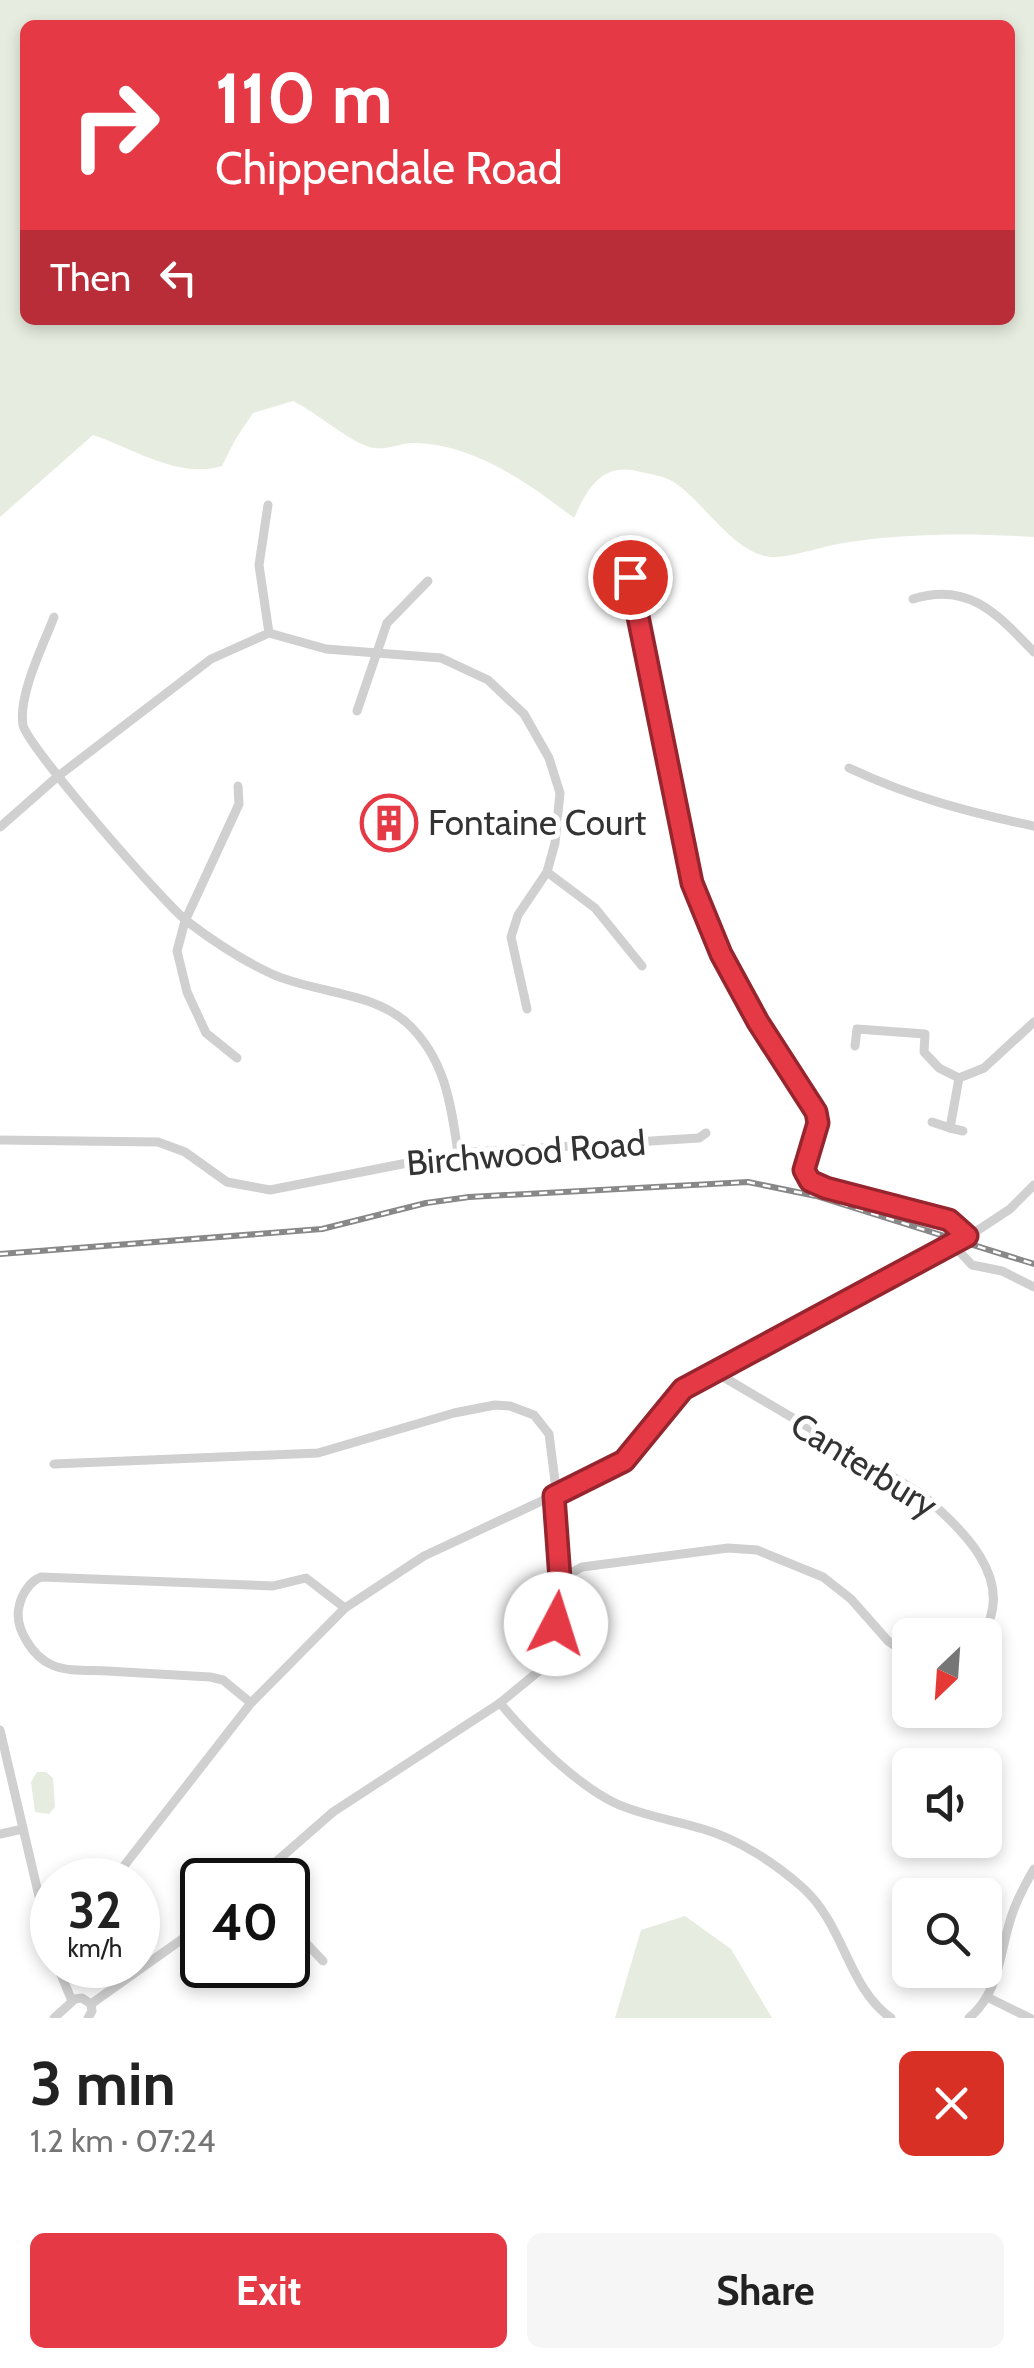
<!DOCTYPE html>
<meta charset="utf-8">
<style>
:root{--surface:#fff;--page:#f6f6f6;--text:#222;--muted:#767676;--accent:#e63946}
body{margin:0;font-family:Cabin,sans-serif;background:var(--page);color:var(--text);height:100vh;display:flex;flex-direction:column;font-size:38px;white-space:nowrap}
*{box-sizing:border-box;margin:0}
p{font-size:32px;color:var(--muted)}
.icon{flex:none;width:55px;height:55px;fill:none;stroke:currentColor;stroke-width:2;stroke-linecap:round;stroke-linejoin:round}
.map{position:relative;height:2018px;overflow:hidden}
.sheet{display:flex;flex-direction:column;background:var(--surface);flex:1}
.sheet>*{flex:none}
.banner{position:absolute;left:20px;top:20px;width:995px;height:305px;border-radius:15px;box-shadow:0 5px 15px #0003;background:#e63946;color:#fff;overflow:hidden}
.needle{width:65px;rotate:205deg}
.controls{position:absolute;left:892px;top:1618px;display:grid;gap:20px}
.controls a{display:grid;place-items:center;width:110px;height:110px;border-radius:15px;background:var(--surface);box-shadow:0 5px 15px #0003;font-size:50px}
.speed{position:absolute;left:30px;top:1858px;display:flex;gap:20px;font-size:50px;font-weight:700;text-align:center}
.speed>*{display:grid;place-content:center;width:130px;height:130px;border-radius:50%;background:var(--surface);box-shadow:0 5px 15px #0003;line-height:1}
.speed small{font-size:25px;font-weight:400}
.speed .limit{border:5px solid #111;border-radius:15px;background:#fff;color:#111}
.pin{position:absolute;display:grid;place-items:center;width:85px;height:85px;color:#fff;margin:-42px;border:5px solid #fff;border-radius:50%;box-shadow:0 2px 10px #0007}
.me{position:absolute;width:110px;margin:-55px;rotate:5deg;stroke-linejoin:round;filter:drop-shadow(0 0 8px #0008)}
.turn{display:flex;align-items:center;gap:35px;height:210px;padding:0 30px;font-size:45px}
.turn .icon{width:130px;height:130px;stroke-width:2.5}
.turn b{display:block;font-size:70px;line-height:85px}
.then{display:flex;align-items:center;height:95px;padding:0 30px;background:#0003;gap:20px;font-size:38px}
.round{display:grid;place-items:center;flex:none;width:105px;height:105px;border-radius:15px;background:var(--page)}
.head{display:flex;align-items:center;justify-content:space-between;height:170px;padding:0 30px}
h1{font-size:60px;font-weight:800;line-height:75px}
.action{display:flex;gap:20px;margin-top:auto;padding:20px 30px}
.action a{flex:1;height:115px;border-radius:15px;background:var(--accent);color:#fff;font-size:40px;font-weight:800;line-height:115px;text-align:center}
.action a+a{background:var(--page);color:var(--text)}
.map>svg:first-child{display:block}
.green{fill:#e6ecdf;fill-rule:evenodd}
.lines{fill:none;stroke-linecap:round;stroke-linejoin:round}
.minor{stroke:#d0d0d0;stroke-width:9}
.rail-casing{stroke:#888;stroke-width:6}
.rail{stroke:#fff;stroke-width:2.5;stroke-dasharray:8;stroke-linecap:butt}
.route-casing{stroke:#96252e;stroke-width:25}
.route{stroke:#e63946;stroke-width:18}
.labels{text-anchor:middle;stroke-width:10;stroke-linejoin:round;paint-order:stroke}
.poi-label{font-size:35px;fill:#333;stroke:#fff;text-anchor:start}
.street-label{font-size:35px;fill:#333;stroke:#fff}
</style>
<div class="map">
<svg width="1034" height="2018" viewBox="0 0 1034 2018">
<rect width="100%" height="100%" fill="#fff"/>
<g class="green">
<path d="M 0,0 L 1034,0 L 1034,537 C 972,533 911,533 849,542 C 827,545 793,557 774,557 C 734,557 703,498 670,480 C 662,476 650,474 641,472 C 602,461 588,488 574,518 C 528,483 475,444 413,443 C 401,443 387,450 374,448 C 351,444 318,413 293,401 L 253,413 L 235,440 L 222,466 C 178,479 135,449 93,435 L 0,517 ZM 25,25 L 1010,25 L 1010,320 L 25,320 Z"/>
<path d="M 37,1772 L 46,1772 L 53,1778 L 55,1807 L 49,1814 L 35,1812 L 31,1782 Z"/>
<path d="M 685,1916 L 731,1949 L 772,2018 L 615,2018 L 641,1930 Z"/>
</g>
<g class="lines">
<g class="minor">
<path d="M 268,505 L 259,565 L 269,633"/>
<path d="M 630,577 L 692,883 L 721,955 L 758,1022 L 816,1111 L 818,1123 L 803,1169 L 810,1181 L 825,1188 L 949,1220 L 967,1236"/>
<path d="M 913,599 C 969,581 998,615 1034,652"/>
<path d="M 54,617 C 43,646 18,695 23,725 C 27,746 166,906 188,922 C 213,941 244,961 272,974 C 314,993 371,991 407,1023 C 445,1058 451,1104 458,1153"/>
<path d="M 357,711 L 387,623 L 428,581"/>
<path d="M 849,768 C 911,797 967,812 1034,826"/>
<path d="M 0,827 L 57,777 L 211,659 L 269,633 L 326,649 L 441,658 L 488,680 L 524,714 L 549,758 L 560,793 L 555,843 L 547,872 L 518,915 L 511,937 L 527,1009"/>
<path d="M 547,872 L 595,908 L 642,966"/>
<path d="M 855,1046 L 857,1029 L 925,1034 L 924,1052 L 939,1068 L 959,1078"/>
<path d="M 237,1058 L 206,1033 L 187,992 L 177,951 L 185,921 L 239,804 L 238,786"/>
<path d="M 959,1078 L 984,1068 L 1034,1022"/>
<path d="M 959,1078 L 950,1128 L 963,1131"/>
<path d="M 932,1122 L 950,1128"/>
<path d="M 0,1140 L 158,1142 L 185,1152 L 227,1182 L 270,1190 L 458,1153 L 699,1138 L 706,1133"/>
<path d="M 954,1246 L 972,1265 L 1002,1271 L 1034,1287"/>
<path d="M 715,1372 L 920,1493 C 961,1527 1018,1580 982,1635"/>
<path d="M 54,1464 L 318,1453 L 454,1413 L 495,1405 L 510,1406 L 534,1415 L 549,1434 L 555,1481 L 560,1579 L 554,1640 L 539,1671 L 500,1703 L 333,1812 L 255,1880"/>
<path d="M 560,1579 L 582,1567 L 728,1548 L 757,1550 L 823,1577 L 851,1599 L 888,1641 L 910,1656"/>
<path d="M 251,1703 L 223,1680 L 210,1677 C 176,1675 141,1673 107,1671 C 90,1670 68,1672 52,1665 C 33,1657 14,1628 19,1607 C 21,1595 30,1581 41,1577 L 273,1586 L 306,1578 L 345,1608"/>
<path d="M 500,1703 C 527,1736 577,1785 615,1803 C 643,1816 674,1820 703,1829 C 738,1839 775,1863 802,1887 C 845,1925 847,1987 891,2018"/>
<path d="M 0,1730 L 52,1952"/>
<path d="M 0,1834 L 23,1829"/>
<path d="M 113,1880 L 251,1703 L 345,1608 L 424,1556 L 612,1468 L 643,1441 L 683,1389 L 954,1246 L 1010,1209 L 1034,1185"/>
<path d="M 288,1924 L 323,1961"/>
<path d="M 57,1965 L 72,2001"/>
<path d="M 987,1997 L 1030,2018"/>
<path d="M 91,2004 L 202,1925"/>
<path d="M 54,2018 L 75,1999 L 82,1998 L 91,2004"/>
<path d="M 88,2018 L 92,2011 L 91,2004"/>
<path d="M 969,2018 C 999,1993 999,1956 1010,1921 C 1015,1903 1024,1886 1034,1869"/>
</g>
<g class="rail-casing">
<path id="rail" d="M 0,1254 L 322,1229 L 426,1203 L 469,1197 L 748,1182 L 816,1196 L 1034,1264"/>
</g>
<use href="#rail" class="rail"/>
</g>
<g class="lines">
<g class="route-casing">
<path id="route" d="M 556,1624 L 560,1579 L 554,1496 L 624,1461 L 683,1389 L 967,1236 L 949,1220 L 826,1188 L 810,1181 L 804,1170 L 818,1123 L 816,1112 L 758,1022 L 721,954 L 692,883 L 630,577"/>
</g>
<use href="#route" class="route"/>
</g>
<defs>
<g id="building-ring" transform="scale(2.875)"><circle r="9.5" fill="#fff" stroke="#e63946" stroke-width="1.5"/><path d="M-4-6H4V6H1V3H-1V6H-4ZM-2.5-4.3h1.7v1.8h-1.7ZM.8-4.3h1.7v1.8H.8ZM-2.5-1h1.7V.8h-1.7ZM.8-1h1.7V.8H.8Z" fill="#e63946"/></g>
</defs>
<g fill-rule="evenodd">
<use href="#building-ring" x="389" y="823"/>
</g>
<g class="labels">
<g class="poi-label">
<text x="428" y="835">Fontaine Court</text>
</g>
<g class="street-label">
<text transform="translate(526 1153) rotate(-5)" y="12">Birchwood Road</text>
<text transform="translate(864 1465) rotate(32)" y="12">Canterbury</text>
</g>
</g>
</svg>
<div class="controls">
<a><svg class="needle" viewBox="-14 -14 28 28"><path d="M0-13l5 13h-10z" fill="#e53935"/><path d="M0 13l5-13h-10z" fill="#767676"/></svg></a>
<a><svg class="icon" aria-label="sound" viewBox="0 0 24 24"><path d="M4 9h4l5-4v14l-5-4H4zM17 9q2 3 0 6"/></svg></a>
<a><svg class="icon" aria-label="search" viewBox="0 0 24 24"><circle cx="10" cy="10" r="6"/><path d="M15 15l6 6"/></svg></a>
</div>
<div class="speed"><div>32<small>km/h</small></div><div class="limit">40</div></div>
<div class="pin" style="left:630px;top:577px;background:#d93025"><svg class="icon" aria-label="arrive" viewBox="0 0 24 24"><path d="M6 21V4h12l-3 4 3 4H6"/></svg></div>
<svg class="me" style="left:556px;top:1624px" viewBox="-20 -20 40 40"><circle r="19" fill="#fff"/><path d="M0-13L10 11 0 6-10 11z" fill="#e63946"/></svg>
<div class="banner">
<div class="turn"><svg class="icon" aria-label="right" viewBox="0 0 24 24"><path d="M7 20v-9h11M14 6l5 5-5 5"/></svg><div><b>110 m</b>Chippendale Road</div></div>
<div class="then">Then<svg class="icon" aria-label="left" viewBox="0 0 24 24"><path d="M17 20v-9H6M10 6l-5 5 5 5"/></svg></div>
</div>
</div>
<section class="sheet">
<div class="head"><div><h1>3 min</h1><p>1.2 km · 07:24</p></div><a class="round" style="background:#d93025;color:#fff"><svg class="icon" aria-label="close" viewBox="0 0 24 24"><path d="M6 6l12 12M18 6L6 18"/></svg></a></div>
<div class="action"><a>Exit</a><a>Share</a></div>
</section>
